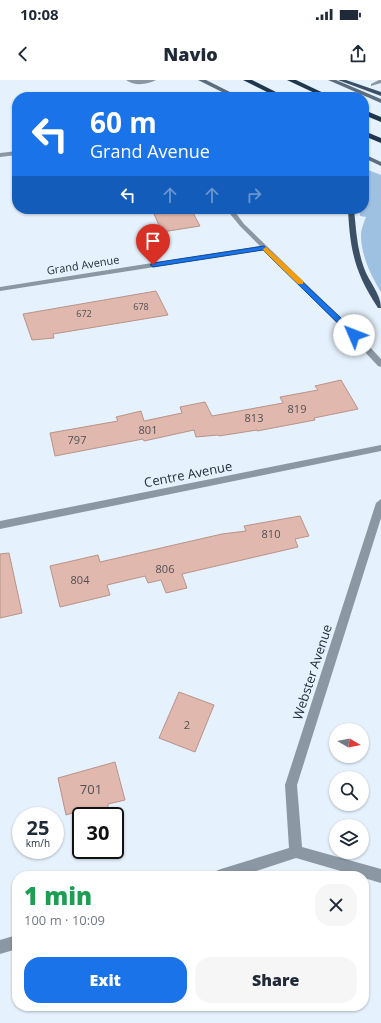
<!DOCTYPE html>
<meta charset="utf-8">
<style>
:root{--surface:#fff;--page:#f6f6f7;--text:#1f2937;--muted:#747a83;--accent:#1a73e8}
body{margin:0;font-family:"Open Sans",sans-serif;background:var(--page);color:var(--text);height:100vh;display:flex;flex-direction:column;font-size:15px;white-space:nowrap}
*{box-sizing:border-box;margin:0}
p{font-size:13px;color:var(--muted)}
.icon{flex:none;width:22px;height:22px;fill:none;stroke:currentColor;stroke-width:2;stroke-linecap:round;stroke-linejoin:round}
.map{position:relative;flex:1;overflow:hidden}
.side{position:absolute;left:12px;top:791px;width:357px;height:140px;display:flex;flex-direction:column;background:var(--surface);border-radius:16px;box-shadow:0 1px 3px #0004}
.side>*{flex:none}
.guide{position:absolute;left:12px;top:12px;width:357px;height:122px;border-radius:16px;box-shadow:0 1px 3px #0004;background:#1a73e8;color:#fff;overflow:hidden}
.needle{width:26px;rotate:99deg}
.tools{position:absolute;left:329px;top:643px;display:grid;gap:8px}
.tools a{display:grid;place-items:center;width:40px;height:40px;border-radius:50%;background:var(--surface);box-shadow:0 1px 3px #0004;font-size:20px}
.speed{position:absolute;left:12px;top:727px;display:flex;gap:8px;font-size:20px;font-weight:700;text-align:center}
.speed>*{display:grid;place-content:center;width:52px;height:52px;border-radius:50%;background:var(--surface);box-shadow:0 1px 3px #0004;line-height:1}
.speed small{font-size:10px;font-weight:400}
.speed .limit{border:2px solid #111;border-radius:6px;background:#fff;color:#111}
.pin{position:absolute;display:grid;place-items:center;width:34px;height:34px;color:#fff;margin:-41px -17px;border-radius:50% 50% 50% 0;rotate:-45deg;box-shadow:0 0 4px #0007}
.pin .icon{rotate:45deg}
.me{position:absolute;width:44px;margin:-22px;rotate:314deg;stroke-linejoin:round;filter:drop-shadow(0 0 3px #0008)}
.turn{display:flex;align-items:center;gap:14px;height:84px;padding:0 12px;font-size:18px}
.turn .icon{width:52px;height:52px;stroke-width:2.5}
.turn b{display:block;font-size:28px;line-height:34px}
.lanes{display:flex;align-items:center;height:38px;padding:0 12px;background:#0003;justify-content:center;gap:20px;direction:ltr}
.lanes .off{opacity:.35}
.round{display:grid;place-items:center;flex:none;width:42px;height:42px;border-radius:16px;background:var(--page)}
.head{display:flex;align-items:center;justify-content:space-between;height:68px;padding:0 12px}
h1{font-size:24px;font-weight:800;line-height:30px;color:#1e9e55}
.button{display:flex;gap:8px;margin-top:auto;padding:8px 12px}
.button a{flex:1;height:46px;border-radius:16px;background:var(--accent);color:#fff;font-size:16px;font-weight:800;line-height:46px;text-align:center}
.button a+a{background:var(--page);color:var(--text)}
.status{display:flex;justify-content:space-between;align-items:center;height:28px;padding:0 20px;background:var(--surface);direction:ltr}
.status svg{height:11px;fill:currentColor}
header{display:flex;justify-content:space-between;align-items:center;height:52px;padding:0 12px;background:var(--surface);font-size:18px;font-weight:800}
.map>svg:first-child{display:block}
.green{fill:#9ec1e2}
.building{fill:#e0b8ad;stroke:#b99388}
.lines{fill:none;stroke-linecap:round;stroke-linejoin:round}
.lane{fill:#8b97a3;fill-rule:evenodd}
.street{fill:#8b97a3;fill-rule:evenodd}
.secondary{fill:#5c6d7e;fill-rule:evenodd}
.primary{fill:#3b5064;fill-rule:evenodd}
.highway{fill:#1f374d;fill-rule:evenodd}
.route{fill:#1a73e8;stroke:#114b97}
.slow{fill:#f59e0b}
.labels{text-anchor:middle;stroke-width:3.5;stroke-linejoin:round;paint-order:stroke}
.far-number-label{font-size:9px;fill:#525055}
.far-street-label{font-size:11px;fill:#232e38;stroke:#e5f1fc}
.number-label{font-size:11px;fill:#525055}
.street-label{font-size:13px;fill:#232e38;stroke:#e5f1fc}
.near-number-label{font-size:13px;fill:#525055}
</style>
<div class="status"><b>10:08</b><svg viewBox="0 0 49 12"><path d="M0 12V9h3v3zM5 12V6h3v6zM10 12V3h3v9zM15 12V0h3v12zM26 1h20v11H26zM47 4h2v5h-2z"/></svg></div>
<header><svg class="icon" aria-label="back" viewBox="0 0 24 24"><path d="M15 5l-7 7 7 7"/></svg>Navio<svg class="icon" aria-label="share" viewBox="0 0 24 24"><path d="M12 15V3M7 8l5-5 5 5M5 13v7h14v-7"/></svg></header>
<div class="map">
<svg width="381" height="943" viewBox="0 0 381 943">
<rect width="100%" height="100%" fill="#e5f1fc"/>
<path class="green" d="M 368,90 L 381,95 L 381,212 C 371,196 361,175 361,155 C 361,150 364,142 366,137 L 360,136 L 359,129 L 364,129 L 364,99 L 366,99 L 364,91 Z"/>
<g class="building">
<path d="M 186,129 L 191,129 L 200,146 L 162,152 L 154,134 Z"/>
<path d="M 156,211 L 168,235 L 53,254 L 54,258 L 32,260 L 23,234 Z"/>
<path d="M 341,300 L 358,329 L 314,338 L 315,340 L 257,351 L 257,350 L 219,356 L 218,355 L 196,357 L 194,350 L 144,361 L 143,359 L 55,376 L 50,353 L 118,341 L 116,337 L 141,331 L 144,341 L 182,333 L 180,327 L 205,322 L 212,336 L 283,323 L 280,317 L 318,310 L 315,306 Z"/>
<path d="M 300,436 L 309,456 L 295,459 L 298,467 L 182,494 L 187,508 L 166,513 L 161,500 L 148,503 L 145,496 L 107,505 L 110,515 L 60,527 L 50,486 L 98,475 L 100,482 L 222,454 L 246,451 L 244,446 Z"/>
<path d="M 9,473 L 22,533 L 0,538 L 0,474 Z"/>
<path d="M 179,612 L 214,625 L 195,672 L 159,658 Z"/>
<path d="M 115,682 L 125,720 L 108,724 L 108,728 L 90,734 L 89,728 L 66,735 L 58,698 Z"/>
</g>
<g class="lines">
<g class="lane">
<path d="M 126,0 L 156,0 C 147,5 134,6 126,0 Z"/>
<path d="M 379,0 L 381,0 L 381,3 L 371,6 L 371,4 Z"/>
</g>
<g class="street">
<path d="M 17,71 L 17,75 L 0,77 L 0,73 Z"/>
<path d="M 226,129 L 233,129 L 244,144 L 357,253 L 381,279 L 381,287 L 378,286 L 351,257 L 264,170 L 0,211 L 0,207 L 260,166 L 240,146 Z"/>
<path d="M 381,365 L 381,371 L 0,449 L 0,441 Z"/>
<path d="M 381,419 L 381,438 L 297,705 L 302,767 L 381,789 L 381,803 L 364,798 L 364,796 L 358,796 L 296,778 L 241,796 L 214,796 L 216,791 L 221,789 L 289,768 L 285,705 L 376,423 Z"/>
<path d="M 17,855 L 17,869 L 0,874 L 0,860 Z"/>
</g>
<g class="secondary">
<path d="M 198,0 L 206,0 L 240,17 L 232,17 Z"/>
<path d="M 328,0 L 336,0 L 381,19 L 381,23 Z"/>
<path d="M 364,74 L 381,82 L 381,86 L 364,78 Z"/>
</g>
<g class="primary">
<path d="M 338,0 L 346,0 L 381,12 L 381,16 Z"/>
<path d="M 348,129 L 354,129 C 356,149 357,169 364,188 C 369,202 381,214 381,228 L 378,228 C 355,193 350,171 348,129 Z"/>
</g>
<g class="highway">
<path d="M 243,0 L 252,0 L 286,17 L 277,17 Z"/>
<path d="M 287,0 L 296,0 L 332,17 L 323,17 Z"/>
<path d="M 364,30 L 381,37 L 381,42 L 364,35 Z"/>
<path d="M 364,51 L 381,58 L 381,63 L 364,56 Z"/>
</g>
</g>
<path class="route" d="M 264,166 L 357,253 L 357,257 L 352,257 L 263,170 L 153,187 L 150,185 L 153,183 Z"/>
<path class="slow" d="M 266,167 L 303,201 L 303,204 L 298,204 L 264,171 L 263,169 Z"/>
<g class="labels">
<g class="far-number-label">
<text x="141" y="230">678</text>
<text x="84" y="237">672</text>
</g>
<g class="far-street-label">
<text transform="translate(83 185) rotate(-9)" y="4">Grand Avenue</text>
</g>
<g class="number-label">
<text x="297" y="333">819</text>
<text x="254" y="342">813</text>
<text x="148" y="354">801</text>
<text x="77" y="364">797</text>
<text x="271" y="458">810</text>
<text x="165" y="493">806</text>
<text x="80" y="504">804</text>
<text x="187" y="649">2</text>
</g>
<g class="street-label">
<text transform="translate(188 394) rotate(-11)" y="5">Centre Avenue</text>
<text transform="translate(312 592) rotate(-72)" y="5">Webster Avenue</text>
</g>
<g class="near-number-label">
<text x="91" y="714">701</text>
</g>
</g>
</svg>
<div class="tools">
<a><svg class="needle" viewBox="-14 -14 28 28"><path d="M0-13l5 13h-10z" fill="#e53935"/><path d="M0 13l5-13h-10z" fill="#747a83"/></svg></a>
<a><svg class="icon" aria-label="search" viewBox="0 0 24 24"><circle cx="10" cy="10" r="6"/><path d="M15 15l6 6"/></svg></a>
<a><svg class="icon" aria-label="layers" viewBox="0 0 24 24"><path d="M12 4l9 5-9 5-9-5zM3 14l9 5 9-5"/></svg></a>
</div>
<div class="speed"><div>25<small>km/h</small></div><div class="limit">30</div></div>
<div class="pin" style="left:153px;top:185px;background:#d93025"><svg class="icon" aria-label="arrive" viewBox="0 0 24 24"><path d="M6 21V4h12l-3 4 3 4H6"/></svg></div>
<svg class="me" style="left:354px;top:255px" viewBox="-20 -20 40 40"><circle r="19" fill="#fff"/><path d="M0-13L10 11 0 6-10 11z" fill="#1a73e8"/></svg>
<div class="guide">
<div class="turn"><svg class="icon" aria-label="left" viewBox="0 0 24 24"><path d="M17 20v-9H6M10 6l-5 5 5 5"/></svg><div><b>60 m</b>Grand Avenue</div></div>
<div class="lanes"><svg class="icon" aria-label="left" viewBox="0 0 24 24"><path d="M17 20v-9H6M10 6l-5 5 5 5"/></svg><svg class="icon off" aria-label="ahead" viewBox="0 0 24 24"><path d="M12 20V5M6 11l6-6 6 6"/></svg><svg class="icon off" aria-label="ahead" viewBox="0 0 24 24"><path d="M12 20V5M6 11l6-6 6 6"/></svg><svg class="icon off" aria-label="right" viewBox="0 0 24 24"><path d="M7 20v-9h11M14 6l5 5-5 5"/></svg></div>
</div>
<section class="side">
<div class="head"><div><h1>1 min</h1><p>100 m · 10:09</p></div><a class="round"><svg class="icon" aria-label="close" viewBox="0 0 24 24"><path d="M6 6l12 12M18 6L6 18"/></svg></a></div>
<div class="button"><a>Exit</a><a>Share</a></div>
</section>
</div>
